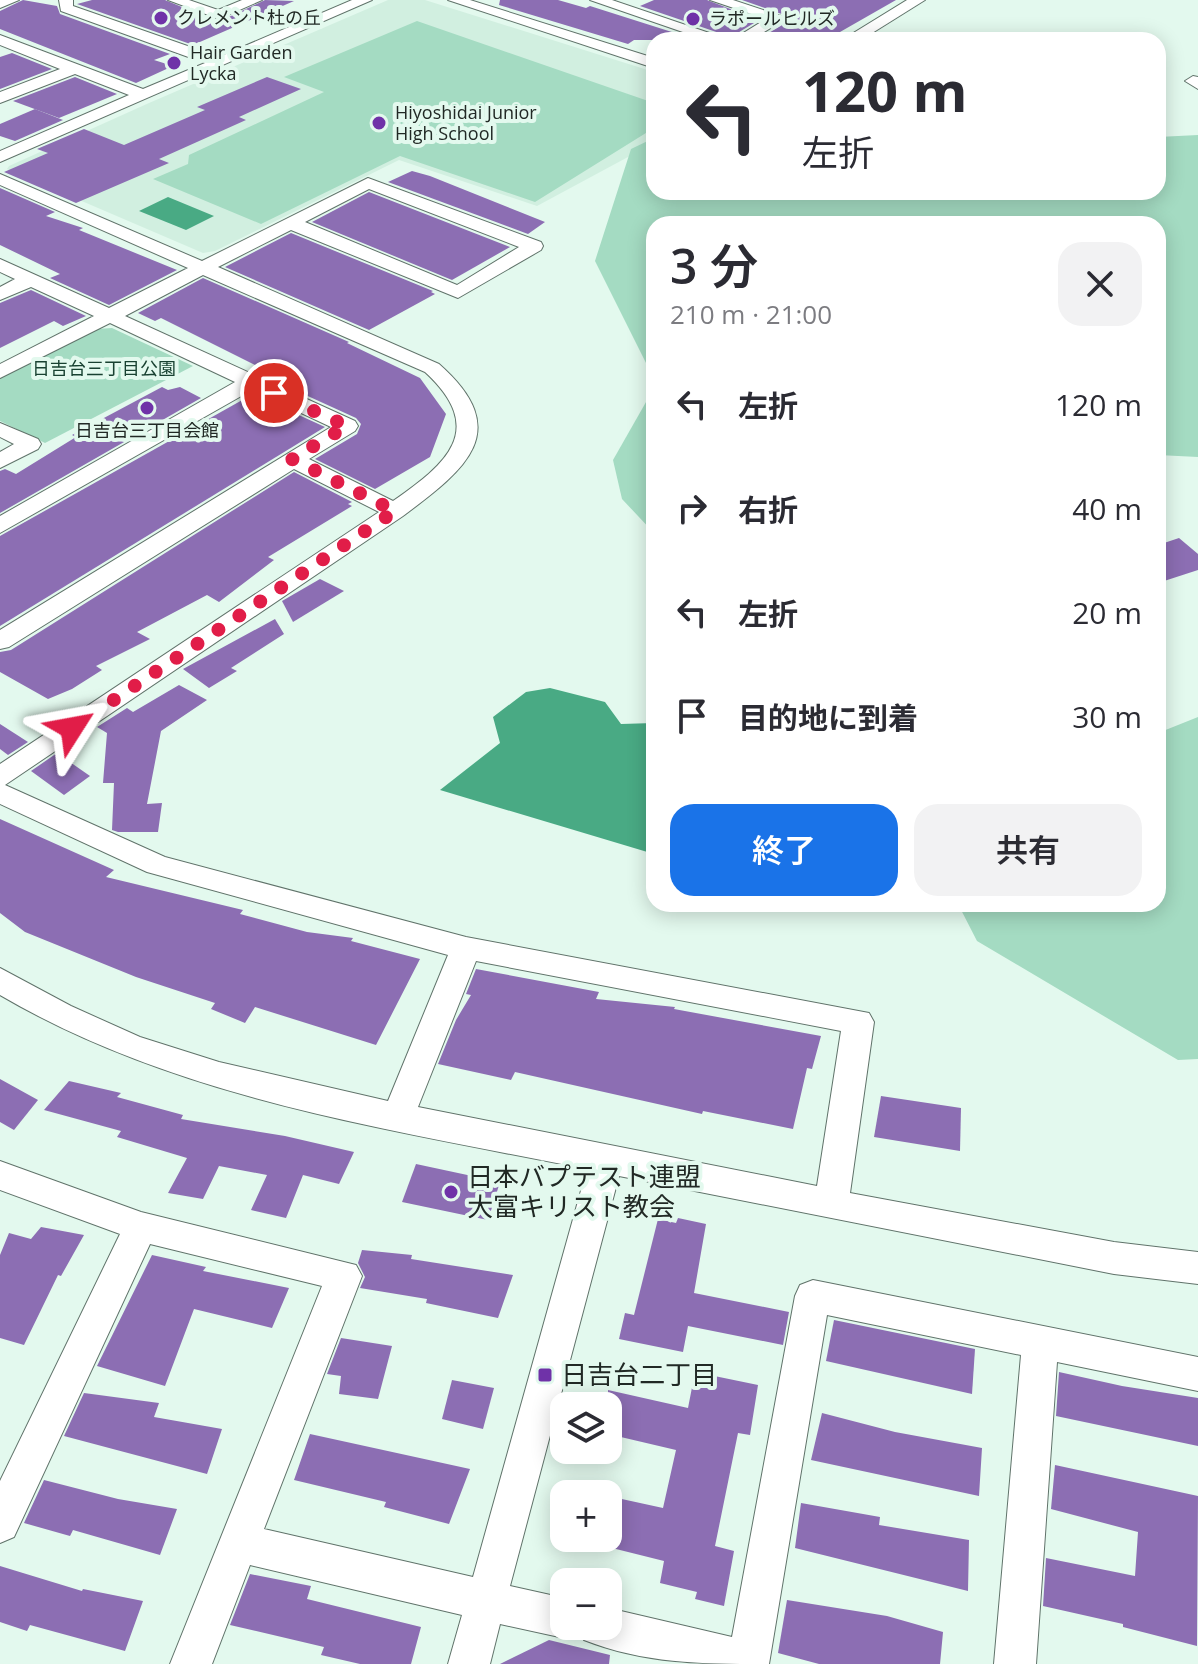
<!DOCTYPE html>
<html lang="ja">
<meta charset="utf-8">
<style>
:root{--surface:#fff;--page:#f2f2f3;--text:#2b2b33;--muted:#7c7c81;--accent:#1a73e8}
body{margin:0;font-family:"Open Sans","Noto Sans JP",sans-serif;background:var(--page);color:var(--text);height:100vh;display:flex;flex-direction:column;font-size:30px;white-space:nowrap}
*{box-sizing:border-box;margin:0}
p{font-size:26px;color:var(--muted)}
.icon{flex:none;width:44px;height:44px;fill:none;stroke:currentColor;stroke-width:2;stroke-linecap:round;stroke-linejoin:round}
.map{position:relative;flex:1;overflow:hidden}
.details{position:absolute;left:646px;top:216px;width:520px;height:696px;display:flex;flex-direction:column;background:var(--surface);border-radius:24px;box-shadow:0 4px 20px #0003}
.details>*{flex:none}
.banner{position:absolute;left:646px;top:32px;width:520px;height:168px;border-radius:24px;box-shadow:0 4px 20px #0003;background:#fff;color:var(--text);overflow:hidden}
.tools{position:absolute;left:550px;top:1392px;display:grid;gap:16px}
.tools a{display:grid;place-items:center;width:72px;height:72px;border-radius:16px;background:var(--surface);box-shadow:0 4px 20px #0003;font-size:40px}
.pin{position:absolute;display:grid;place-items:center;width:68px;height:68px;color:#fff;margin:-34px;border:4px solid #fff;border-radius:50%;box-shadow:0 2px 8px #0007}
.me{position:absolute;width:88px;margin:-44px;rotate:56deg;stroke-linejoin:round;filter:drop-shadow(0 0 6px #0008)}
.turn{display:flex;align-items:center;gap:28px;height:168px;padding:0 24px;font-size:36px}
.turn .icon{width:104px;height:104px;stroke-width:2.5}
.turn b{display:block;font-size:56px;line-height:68px}
.round{display:grid;place-items:center;flex:none;width:84px;height:84px;border-radius:24px;background:var(--page)}
.head{display:flex;align-items:center;justify-content:space-between;height:136px;padding:0 24px}
h1{font-size:48px;font-weight:600;line-height:60px}
.button{display:flex;gap:16px;margin-top:auto;padding:16px 24px}
.button a{flex:1;height:92px;border-radius:24px;background:var(--accent);color:#fff;font-size:32px;font-weight:600;line-height:92px;text-align:center}
.button a+a{background:var(--page);color:var(--text)}
ul{padding:0;list-style:none}
li{display:flex;align-items:center;gap:24px;height:104px;padding:0 24px}
li div{flex:1}
li b{display:block;font-size:30px}
li em{font-style:normal}
.map>svg:first-child{display:block}
.built{fill:#d1efe0}
.green{fill:#a4dbc2}
.water{fill:#49aa84}
.building{fill:#8c6eb3}
.lines{fill:none;stroke-linecap:round;stroke-linejoin:round}
.minor-casing{stroke:#60736a;stroke-width:2}
.minor{fill:#fff;fill-rule:evenodd}
.route{stroke:#e11d48;stroke-width:14;stroke-dasharray:0 25.2}
.poi-dot{fill:#6f32a8;stroke:#e3f9ee;stroke-width:3}
.labels{text-anchor:middle;stroke-width:8;stroke-linejoin:round;paint-order:stroke}
.far-poi-label{font-size:18px;fill:#212925;stroke:#e3f9ee;text-anchor:start}
.far-park-label{font-size:18px;fill:#184131;stroke:#e3f9ee}
.near-poi-label{font-size:26px;fill:#212925;stroke:#e3f9ee;text-anchor:start}
</style>
<div class="map">
<svg width="1198" height="1664" viewBox="0 0 1198 1664">
<rect width="100%" height="100%" fill="#e3f9ee"/>
<path class="built" d="M 388,0 L 425,0 L 654,72 L 654,143 L 537,206 L 399,160 L 215,251 L 203,253 L 7,169 L 9,166 L 149,103 Z"/>
<g class="green">
<path d="M 417,21 L 654,103 L 654,128 L 535,202 L 400,156 L 261,224 L 153,179 L 188,164 L 189,155 L 324,92 L 284,77 Z"/>
<path d="M 1198,135 L 1198,457 L 1158,455 L 1158,224 L 654,224 L 654,379 L 595,261 L 631,149 L 654,138 L 654,192 L 1158,192 L 1158,137 Z"/>
<path d="M 112,328 L 193,366 L 45,443 L 0,421 L 0,378 L 96,329 Z"/>
<path d="M 654,388 L 654,533 L 622,499 L 613,460 Z"/>
<path d="M 1198,717 L 1198,1059 L 1178,1060 L 977,941 L 958,904 L 1158,904 L 1158,733 Z"/>
</g>
<g class="water">
<path d="M 168,197 L 214,216 L 186,230 L 139,211 Z"/>
<path d="M 550,688 L 605,702 L 621,724 L 654,723 L 654,854 L 440,790 L 500,743 L 493,717 L 526,692 Z"/>
</g>
<g class="building">
<path d="M 23,0 L 57,6 L 60,14 L 170,54 L 154,60 L 173,66 L 136,83 L 0,29 L 0,11 Z"/>
<path d="M 92,0 L 165,0 L 218,22 L 265,0 L 294,1 L 193,45 L 77,4 Z"/>
<path d="M 500,0 L 558,0 L 586,8 L 590,6 L 697,40 L 634,40 L 628,44 L 499,5 Z"/>
<path d="M 654,0 L 707,0 L 759,20 L 731,37 L 640,6 Z"/>
<path d="M 742,0 L 896,0 L 826,40 L 757,40 L 789,21 L 790,17 Z"/>
<path d="M 12,53 L 52,69 L 0,89 L 0,57 Z"/>
<path d="M 75,77 L 117,94 L 59,118 L 13,101 Z"/>
<path d="M 267,77 L 301,89 L 239,117 L 246,120 L 159,159 L 169,163 L 76,203 L 4,172 L 48,153 L 37,149 L 84,129 L 124,145 L 205,110 L 197,107 Z"/>
<path d="M 35,109 L 63,120 L 15,141 L 0,136 L 0,124 Z"/>
<path d="M 412,171 L 430,176 L 545,222 L 528,234 L 388,182 Z"/>
<path d="M 0,188 L 55,212 L 46,216 L 83,228 L 79,230 L 177,270 L 109,305 L 50,278 L 60,274 L 0,245 Z"/>
<path d="M 369,192 L 510,247 L 452,280 L 312,222 Z"/>
<path d="M 291,233 L 433,291 L 431,292 L 435,294 L 369,330 L 225,267 Z"/>
<path d="M 203,278 L 349,342 L 347,343 L 420,378 L 446,414 L 430,457 L 375,489 L 315,459 L 357,434 L 361,424 L 356,418 L 277,382 L 283,379 L 161,318 L 155,321 L 138,313 Z"/>
<path d="M 31,290 L 86,316 L 63,326 L 54,321 L 0,348 L 0,303 Z"/>
<path d="M 162,387 L 168,390 L 180,387 L 201,398 L 0,513 L 0,471 L 5,469 L 16,474 L 76,437 L 72,435 Z"/>
<path d="M 253,394 L 325,427 L 0,626 L 0,536 Z"/>
<path d="M 294,472 L 352,502 L 348,504 L 352,506 L 268,557 L 274,560 L 219,602 L 207,595 L 137,632 L 150,639 L 96,666 L 102,670 L 72,689 L 48,699 L 0,672 L 0,652 L 11,650 Z"/>
<path d="M 1179,538 L 1198,554 L 1198,570 L 1158,583 L 1158,545 Z"/>
<path d="M 320,579 L 344,591 L 293,622 L 282,601 Z"/>
<path d="M 275,619 L 284,634 L 231,668 L 237,671 L 209,688 L 183,669 Z"/>
<path d="M 179,685 L 207,700 L 161,731 L 147,804 L 162,803 L 158,832 L 118,832 L 112,830 L 114,783 L 103,783 L 107,733 L 97,727 L 127,708 L 133,712 Z"/>
<path d="M 0,724 L 28,742 L 8,755 L 0,749 Z"/>
<path d="M 57,753 L 90,776 L 64,795 L 31,771 Z"/>
<path d="M 0,819 L 114,870 L 106,877 L 243,910 L 240,914 L 307,932 L 353,938 L 351,941 L 420,959 L 376,1045 L 255,1007 L 245,1023 L 211,1009 L 215,1003 L 136,977 L 25,932 L 0,913 Z"/>
<path d="M 476,969 L 599,992 L 596,999 L 675,1007 L 674,1009 L 821,1036 L 812,1069 L 807,1068 L 793,1129 L 703,1111 L 702,1114 L 515,1072 L 511,1080 L 438,1064 L 456,1020 L 471,995 L 466,994 Z"/>
<path d="M 0,1079 L 38,1100 L 14,1130 L 0,1122 Z"/>
<path d="M 69,1081 L 121,1093 L 117,1097 L 183,1115 L 181,1119 L 285,1136 L 354,1152 L 339,1184 L 303,1175 L 286,1218 L 251,1210 L 267,1175 L 219,1166 L 203,1199 L 168,1193 L 187,1158 L 117,1137 L 121,1131 L 44,1110 Z"/>
<path d="M 881,1096 L 961,1108 L 960,1151 L 874,1137 Z"/>
<path d="M 416,1164 L 500,1182 L 488,1220 L 402,1202 Z"/>
<path d="M 678,1218 L 706,1224 L 694,1293 L 789,1312 L 783,1345 L 688,1326 L 683,1352 L 619,1339 L 625,1313 L 634,1315 L 658,1219 L 676,1223 Z"/>
<path d="M 41,1227 L 84,1235 L 61,1276 L 58,1275 L 24,1345 L 0,1338 L 0,1255 L 9,1233 L 31,1239 Z"/>
<path d="M 362,1250 L 412,1255 L 411,1259 L 513,1275 L 498,1318 L 426,1303 L 427,1299 L 360,1288 L 365,1277 L 358,1263 Z"/>
<path d="M 152,1255 L 206,1267 L 203,1271 L 289,1288 L 272,1328 L 194,1309 L 165,1386 L 97,1366 Z"/>
<path d="M 834,1320 L 975,1349 L 972,1394 L 826,1361 Z"/>
<path d="M 341,1338 L 392,1346 L 378,1399 L 339,1394 L 341,1376 L 327,1374 Z"/>
<path d="M 695,1372 L 758,1385 L 750,1435 L 738,1433 L 715,1546 L 734,1551 L 724,1606 L 695,1599 L 697,1592 L 660,1583 L 664,1561 L 608,1547 L 608,1496 L 663,1508 L 676,1450 L 608,1434 L 608,1390 L 688,1408 Z"/>
<path d="M 1059,1372 L 1122,1386 L 1198,1398 L 1198,1446 L 1056,1416 Z"/>
<path d="M 452,1380 L 494,1388 L 483,1429 L 442,1419 Z"/>
<path d="M 84,1393 L 159,1403 L 154,1417 L 222,1429 L 207,1474 L 64,1436 Z"/>
<path d="M 822,1413 L 895,1432 L 982,1448 L 979,1496 L 811,1460 Z"/>
<path d="M 310,1434 L 470,1469 L 449,1524 L 384,1507 L 386,1502 L 294,1480 Z"/>
<path d="M 1055,1465 L 1198,1496 L 1197,1646 L 1123,1627 L 1123,1624 L 1043,1606 L 1046,1558 L 1135,1576 L 1138,1532 L 1051,1509 Z"/>
<path d="M 44,1480 L 118,1499 L 177,1509 L 160,1555 L 73,1530 L 70,1536 L 24,1523 Z"/>
<path d="M 801,1503 L 880,1517 L 879,1525 L 969,1540 L 968,1591 L 795,1548 Z"/>
<path d="M 0,1566 L 82,1591 L 83,1589 L 143,1601 L 125,1651 L 30,1625 L 27,1631 L 0,1622 Z"/>
<path d="M 250,1574 L 311,1586 L 307,1599 L 421,1627 L 411,1664 L 360,1664 L 321,1655 L 324,1647 L 230,1625 Z"/>
<path d="M 787,1600 L 887,1616 L 943,1632 L 940,1664 L 819,1664 L 778,1653 Z"/>
<path d="M 549,1640 L 610,1655 L 609,1664 L 500,1664 Z"/>
</g>
<g class="lines">
<g class="minor-casing">
<g id="minor">
<path d="M 0,0 L 19,0 L 0,8 Z"/>
<path d="M 59,0 L 73,0 L 73,6 L 219,57 L 352,0 L 372,0 L 0,162 L 0,151 L 129,95 L 75,74 L 0,103 L 0,92 L 60,69 L 0,45 L 0,35 L 143,89 L 205,63 L 61,11 Z"/>
<path d="M 168,0 L 189,0 L 218,10 L 242,0 L 262,0 L 219,19 Z"/>
<path d="M 448,0 L 470,0 L 654,58 L 654,68 Z"/>
<path d="M 590,0 L 612,0 L 730,40 L 706,40 Z"/>
<path d="M 710,0 L 733,0 L 787,18 L 751,40 L 732,40 L 766,19 Z"/>
<path d="M 907,0 L 925,0 L 861,40 L 842,40 Z"/>
<path d="M 1193,76 L 1198,77 L 1198,89 L 1185,81 Z"/>
<path d="M 0,174 L 202,261 L 368,178 L 541,242 L 543,246 L 541,250 L 458,298 L 291,230 L 218,267 L 439,364 C 516,432 464,470 403,516 L 5,785 L 165,857 L 466,937 L 869,1013 L 874,1022 L 850,1193 L 1114,1242 L 1198,1252 L 1198,1284 L 1114,1274 L 619,1176 L 510,1586 L 564,1598 L 564,1626 L 608,1626 L 608,1608 L 732,1637 L 795,1296 L 800,1285 L 813,1280 L 1198,1357 L 1198,1391 L 1057,1362 L 1036,1664 L 994,1664 L 1021,1355 L 827,1315 L 769,1664 C 704,1664 645,1664 584,1640 L 579,1630 L 564,1638 L 500,1624 L 490,1664 L 448,1664 L 462,1615 L 250,1565 L 212,1664 L 170,1664 L 322,1286 L 150,1244 L 14,1537 L 0,1543 L 0,1481 L 120,1234 L 0,1190 L 0,1161 L 141,1212 L 356,1265 L 362,1276 L 264,1529 L 473,1577 L 587,1169 C 388,1129 177,1099 0,995 L 0,968 L 71,1006 L 140,1037 L 219,1062 L 388,1101 L 448,955 L 147,872 L 0,804 L 0,764 L 379,512 L 294,469 L 9,647 L 0,649 L 0,630 L 331,427 L 252,390 L 0,533 L 0,516 L 235,382 L 110,323 L 0,378 L 0,364 L 94,316 L 31,287 L 0,300 L 0,287 L 15,279 L 0,272 L 0,259 L 109,308 L 188,268 L 0,185 ZM 369,189 L 519,247 L 457,285 L 305,222 ZM 203,275 L 425,372 C 488,430 446,464 393,501 L 309,459 L 355,431 L 358,426 L 355,421 L 125,316 ZM 476,961 L 841,1031 L 817,1186 L 418,1107 Z"/>
<path d="M 0,423 L 38,439 L 41,444 L 38,449 L 0,468 L 0,452 L 14,444 L 0,437 Z"/>
</g>
</g>
<use href="#minor" class="minor"/>
</g>
<g class="lines">
<path class="route" d="M 72,728 L 395,511 L 292,459 L 347,426 L 274,393"/>
</g>
<g class="poi-dot">
<circle cx="161" cy="18" r="8"/>
<circle cx="693" cy="19" r="8"/>
<circle cx="174" cy="63" r="8"/>
<circle cx="379" cy="123" r="8"/>
<circle cx="147" cy="408" r="8"/>
<circle cx="451" cy="1192" r="8"/>
<rect x="537" y="1367" width="16" height="16" rx="4"/>
</g>
<g class="labels">
<g class="far-poi-label">
<text x="177" y="24">クレメント杜の丘</text>
<text x="709" y="25">ラポールヒルズ</text>
<text x="190" y="59">Hair Garden<tspan x="190" dy="21">Lycka</tspan></text>
<text x="395" y="119">Hiyoshidai Junior<tspan x="395" dy="21">High School</tspan></text>
<text x="147" y="437" text-anchor="middle">日吉台三丁目会館</text>
</g>
<g class="far-park-label">
<text x="104" y="375">日吉台三丁目公園</text>
</g>
<g class="near-poi-label">
<text x="467" y="1186">日本バプテスト連盟<tspan x="467" dy="30">大富キリスト教会</tspan></text>
<text x="561" y="1384">日吉台二丁目</text>
</g>
</g>
</svg>
<div class="tools">
<a><svg class="icon" aria-label="layers" viewBox="0 0 24 24"><path d="M12 4l9 5-9 5-9-5zM3 14l9 5 9-5"/></svg></a>
<a>+</a>
<a>−</a>
</div>
<div class="pin" style="left:274px;top:393px;background:#d93025"><svg class="icon" aria-label="arrive" viewBox="0 0 24 24"><path d="M6 21V4h12l-3 4 3 4H6"/></svg></div>
<svg class="me" style="left:72px;top:728px" viewBox="-20 -20 40 40"><path d="M0-17L14 15 0 8-14 15z" fill="#e11d48" stroke="#fff" stroke-width="4"/></svg>
<div class="banner">
<div class="turn"><svg class="icon" aria-label="left" viewBox="0 0 24 24"><path d="M17 20v-9H6M10 6l-5 5 5 5"/></svg><div><b>120 m</b>左折</div></div>
</div>
<section class="details">
<div class="head"><div><h1>3 分</h1><p>210 m · 21:00</p></div><a class="round"><svg class="icon" aria-label="close" viewBox="0 0 24 24"><path d="M6 6l12 12M18 6L6 18"/></svg></a></div>
<ul>
<li><svg class="icon" aria-label="left" viewBox="0 0 24 24"><path d="M17 20v-9H6M10 6l-5 5 5 5"/></svg><div><b>左折</b></div><em>120 m</em></li>
<li><svg class="icon" aria-label="right" viewBox="0 0 24 24"><path d="M7 20v-9h11M14 6l5 5-5 5"/></svg><div><b>右折</b></div><em>40 m</em></li>
<li><svg class="icon" aria-label="left" viewBox="0 0 24 24"><path d="M17 20v-9H6M10 6l-5 5 5 5"/></svg><div><b>左折</b></div><em>20 m</em></li>
<li><svg class="icon" aria-label="arrive" viewBox="0 0 24 24"><path d="M6 21V4h12l-3 4 3 4H6"/></svg><div><b>目的地に到着</b></div><em>30 m</em></li>
</ul>
<div class="button"><a>終了</a><a>共有</a></div>
</section>
</div>
